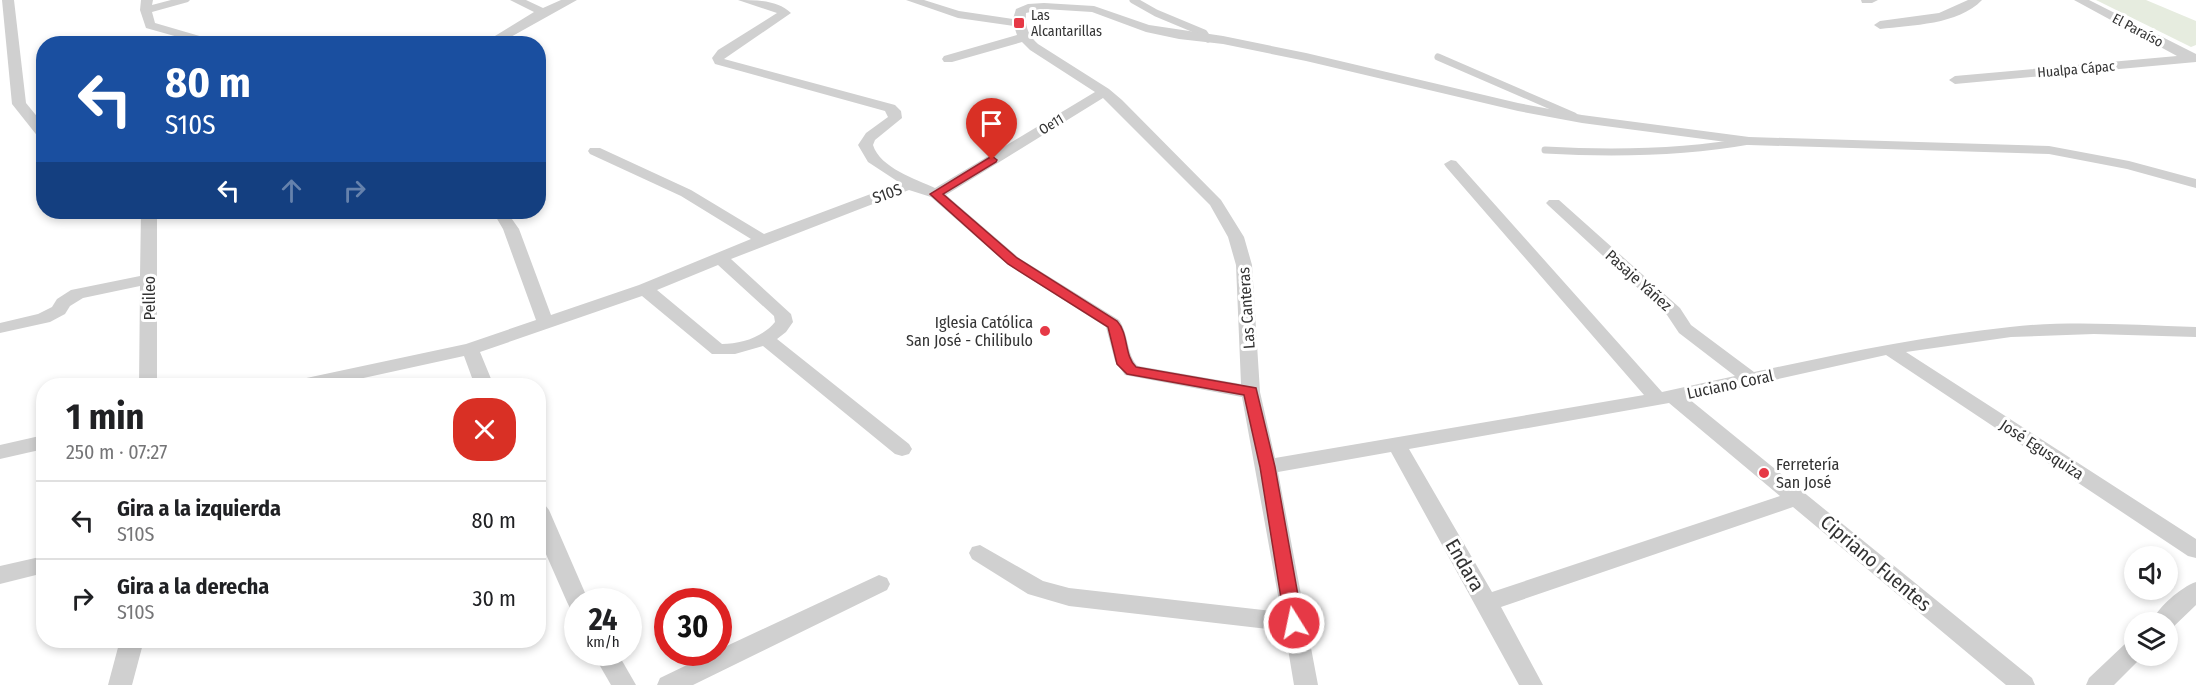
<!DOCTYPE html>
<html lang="es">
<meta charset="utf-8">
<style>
:root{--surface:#fff;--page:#f2f2f2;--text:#202124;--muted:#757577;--line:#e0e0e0}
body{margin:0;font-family:"Fira Sans Condensed",sans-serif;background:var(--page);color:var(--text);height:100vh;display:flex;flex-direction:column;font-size:22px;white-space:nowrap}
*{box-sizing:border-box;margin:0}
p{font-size:20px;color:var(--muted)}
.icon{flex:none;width:33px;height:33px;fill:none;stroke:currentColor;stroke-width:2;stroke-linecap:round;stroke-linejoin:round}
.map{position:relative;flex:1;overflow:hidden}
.side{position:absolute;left:36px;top:378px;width:510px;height:270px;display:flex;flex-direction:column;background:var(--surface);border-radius:24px;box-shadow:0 3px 9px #0003}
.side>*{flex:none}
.top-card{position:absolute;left:36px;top:36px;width:510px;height:183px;border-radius:24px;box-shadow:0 3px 9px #0003;background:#1a4fa0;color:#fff;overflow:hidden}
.controls{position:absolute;left:2124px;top:546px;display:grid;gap:12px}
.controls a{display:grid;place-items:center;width:54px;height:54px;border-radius:50%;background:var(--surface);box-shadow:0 3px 9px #0003;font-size:30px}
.speed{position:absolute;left:564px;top:588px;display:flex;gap:12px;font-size:30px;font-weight:700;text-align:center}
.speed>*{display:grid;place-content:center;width:78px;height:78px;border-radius:50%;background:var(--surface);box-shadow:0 3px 9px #0003;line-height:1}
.speed small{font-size:15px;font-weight:400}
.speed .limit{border:9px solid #d22;background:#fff;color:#111}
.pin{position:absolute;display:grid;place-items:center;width:51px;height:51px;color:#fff;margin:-62px -26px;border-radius:50% 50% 50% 0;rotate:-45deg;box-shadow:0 0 6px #0007}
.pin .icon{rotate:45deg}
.me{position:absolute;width:66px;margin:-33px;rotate:350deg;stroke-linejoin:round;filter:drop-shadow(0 0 4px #0008)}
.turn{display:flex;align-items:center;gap:21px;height:126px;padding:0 30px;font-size:27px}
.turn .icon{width:78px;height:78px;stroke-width:2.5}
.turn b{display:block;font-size:42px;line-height:51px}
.lanes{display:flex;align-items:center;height:57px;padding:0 30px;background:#0003;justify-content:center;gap:30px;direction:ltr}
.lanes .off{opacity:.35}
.round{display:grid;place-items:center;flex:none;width:63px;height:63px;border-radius:24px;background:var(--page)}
.head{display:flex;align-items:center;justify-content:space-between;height:102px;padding:0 30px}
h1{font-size:36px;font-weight:700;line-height:45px}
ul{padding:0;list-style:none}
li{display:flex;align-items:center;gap:18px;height:78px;padding:0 30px;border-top:2px solid var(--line)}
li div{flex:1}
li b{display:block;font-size:22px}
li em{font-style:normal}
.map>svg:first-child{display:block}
.green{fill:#e6ecdf}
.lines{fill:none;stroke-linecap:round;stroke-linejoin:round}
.service{stroke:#d0d0d0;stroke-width:7}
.minor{fill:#d0d0d0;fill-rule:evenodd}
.route{fill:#e63946;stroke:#96252e;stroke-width:1.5}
.poi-dot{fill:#e63946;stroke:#fff;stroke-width:2}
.labels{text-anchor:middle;stroke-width:6;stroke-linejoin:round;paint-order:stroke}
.far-poi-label{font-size:14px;fill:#333;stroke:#fff;text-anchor:start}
.far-street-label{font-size:14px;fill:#333;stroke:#fff}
.street-label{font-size:16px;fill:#333;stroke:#fff}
.poi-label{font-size:16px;fill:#333;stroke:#fff;text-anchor:end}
.near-street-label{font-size:20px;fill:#333;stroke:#fff}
</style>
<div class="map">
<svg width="2196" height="685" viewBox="0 0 2196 685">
<rect width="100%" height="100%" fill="#fff"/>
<path class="green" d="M 2096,0 L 2146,0 L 2196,21 L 2196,45 L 2191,47 Z"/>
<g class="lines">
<g class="service">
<path d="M 1133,0 L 1156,13 L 1204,33 L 1208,39"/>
<path d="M 1438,57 L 1574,116"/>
<path d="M 1545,150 C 1614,154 1681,153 1749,141"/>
</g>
<g class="minor">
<path d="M 2,0 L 14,0 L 26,103 L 44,125 L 44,139 L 39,138 L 12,104 Z"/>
<path d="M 141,0 L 153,0 L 152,5 L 171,0 L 190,0 L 188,2 L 152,12 L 155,23 L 227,44 L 203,44 L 146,28 L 140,10 Z"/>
<path d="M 510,0 L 526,0 L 543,8 L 561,0 L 577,0 L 498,44 L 482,44 L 534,12 Z"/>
<path d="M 738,0 C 756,0 778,0 791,13 L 724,59 L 895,105 L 901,111 L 902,118 L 875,140 L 873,145 C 880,168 916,179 935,188 L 1095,92 L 1030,50 L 1022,42 L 952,62 L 944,62 L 942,59 L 944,56 L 1017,35 L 1014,26 L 958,18 L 906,0 L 924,0 L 959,11 L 1013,19 L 1016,9 L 1028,4 L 1044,3 L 1094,6 L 1149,25 L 1223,36 L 1306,53 L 1518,103 L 1582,115 L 1749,137 L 2049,146 L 2129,161 L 2196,179 L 2196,188 L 2127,169 L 2049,154 L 1749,145 L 1582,123 L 1518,111 L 1306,61 L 1223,44 L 1179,39 L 1146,32 L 1092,12 L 1044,9 L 1026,13 C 1025,27 1028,35 1038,44 L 1109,89 L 1122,100 L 1221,200 L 1244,237 L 1252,265 L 1260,392 L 1275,458 L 1644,395 L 1446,167 L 1444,164 L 1451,160 L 1456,161 L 1662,392 L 1735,376 L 1679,333 L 1667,315 L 1549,206 L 1546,203 L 1549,200 L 1559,200 L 1680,308 L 1691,325 L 1754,372 C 1839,354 1923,336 2010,327 C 2071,320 2134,325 2196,327 L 2196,337 L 2094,334 L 2011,337 L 1906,352 L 2196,539 L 2196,558 L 2188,556 L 1886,355 L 1689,399 L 2032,678 L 2035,685 L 2006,685 L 1793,507 L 1501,607 L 1543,685 L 1519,685 L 1391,452 L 1278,472 L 1318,685 L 1294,685 L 1285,631 L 1069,606 L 1028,594 L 972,559 L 969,553 L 972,547 L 980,545 L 1043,581 L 1069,588 L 1281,612 L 1242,397 L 1125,375 L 1115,361 L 1106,327 L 1007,264 L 931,197 L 909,190 L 731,259 L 791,314 L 793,322 L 786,332 L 777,339 L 909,444 L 912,449 L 909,454 L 902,456 L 895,454 L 763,346 L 735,354 L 712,354 L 642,296 L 480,352 L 494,386 L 475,386 L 464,356 L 327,386 L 288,386 L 290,382 L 297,380 L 466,344 L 536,320 L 503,229 L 493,212 L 507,212 L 519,229 L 551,315 L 639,285 L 751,239 L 681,196 L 590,154 L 588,151 L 590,148 L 600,148 L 691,190 L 764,234 L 900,183 L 868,162 L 858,145 L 866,133 L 888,117 L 885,111 L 715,64 L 712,58 L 718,50 L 777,13 ZM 1103,98 L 1210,205 L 1228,237 L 1236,265 L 1241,384 L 1138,366 C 1127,357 1129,334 1119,320 L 1019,258 L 946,195 ZM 718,265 L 774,316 L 775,322 C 763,337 741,344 722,344 L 657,290 ZM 1669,403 L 1780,496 L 1492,592 L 1409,449 Z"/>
<path d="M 1861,0 L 1878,0 L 1872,3 L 1862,3 Z"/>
<path d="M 1968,0 L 1982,0 C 1958,25 1912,25 1880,29 L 1874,25 L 1880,21 L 1939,13 Z"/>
<path d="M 2074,0 L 2089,0 L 2196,54 L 2196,62 L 1955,84 L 1949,80 L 1955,76 L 2177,56 Z"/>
<path d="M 141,212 L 157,212 L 157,386 L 139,386 L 140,286 L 83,298 L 70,306 L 65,314 L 50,322 L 0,333 L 0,323 L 38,314 L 52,307 L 57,299 L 71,290 L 140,276 Z"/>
<path d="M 44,435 L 44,449 L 0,459 L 0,445 Z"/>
<path d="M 538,502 L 545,505 L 549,510 L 589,602 L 578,602 L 578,611 L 570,608 L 567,602 L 538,536 Z"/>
<path d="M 44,556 L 44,573 L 0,584 L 0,566 Z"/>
<path d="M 879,575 L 887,578 L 890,584 L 887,590 L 693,685 L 657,685 L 660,678 L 714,652 L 718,652 L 718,650 Z"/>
<path d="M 2196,582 L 2196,605 L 2171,629 L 2168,630 L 2168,622 L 2152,622 C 2157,608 2181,587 2196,582 Z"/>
<path d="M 120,640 L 144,640 L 132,685 L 108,685 Z"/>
<path d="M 2134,640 L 2134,656 L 2143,656 L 2114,685 L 2086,685 L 2089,678 L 2126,643 Z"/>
<path d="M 592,652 L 617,652 L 636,685 L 611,685 Z"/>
</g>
</g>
<path class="route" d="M 992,156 L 997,160 L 996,162 L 943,194 L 1017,258 L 1117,321 C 1129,334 1124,356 1136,367 L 1256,388 L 1275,467 L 1303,623 L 1300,628 L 1294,630 L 1288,628 L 1285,623 L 1260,467 L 1244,395 L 1127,374 L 1117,364 L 1108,327 L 1008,264 L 930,194 Z"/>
<g class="poi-dot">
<rect x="1013" y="17" width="12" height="12" rx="3"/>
<circle cx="1045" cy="331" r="6"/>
<circle cx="1764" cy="473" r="6"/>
</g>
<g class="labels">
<g class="far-poi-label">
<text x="1031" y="20">Las<tspan x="1031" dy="16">Alcantarillas</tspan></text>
</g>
<g class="far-street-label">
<text transform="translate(2138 30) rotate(28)" y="5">El Paraíso</text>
<text transform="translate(2076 69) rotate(-5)" y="5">Hualpa Cápac</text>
<text transform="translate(1051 124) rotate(-31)" y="5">Oe11</text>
</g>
<g class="street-label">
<text transform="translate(887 193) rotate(-20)" y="6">S10S</text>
<text transform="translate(1639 280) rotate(42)" y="6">Pasaje Yáñez</text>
<text transform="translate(149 298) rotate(-90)" y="6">Pelileo</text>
<text transform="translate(1246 308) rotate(-94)" y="6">Las Canteras</text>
<text transform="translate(1730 384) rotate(-12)" y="6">Luciano Coral</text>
<text transform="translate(2042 449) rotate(33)" y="6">José Egusquiza</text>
</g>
<g class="poi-label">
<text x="1033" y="328">Iglesia Católica<tspan x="1033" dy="18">San José - Chilibulo</tspan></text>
<text x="1776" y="470" text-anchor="start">Ferretería<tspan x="1776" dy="18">San José</tspan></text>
</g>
<g class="near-street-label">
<text transform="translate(1876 563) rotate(40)" y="7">Cipriano Fuentes</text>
<text transform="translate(1465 565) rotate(60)" y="7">Endara</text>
</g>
</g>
</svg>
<div class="controls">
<a><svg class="icon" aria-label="sound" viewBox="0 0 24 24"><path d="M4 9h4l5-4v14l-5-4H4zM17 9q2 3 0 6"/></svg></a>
<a><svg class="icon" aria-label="layers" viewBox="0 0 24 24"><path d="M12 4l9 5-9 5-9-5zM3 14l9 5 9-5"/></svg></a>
</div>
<div class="speed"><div>24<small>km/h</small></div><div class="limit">30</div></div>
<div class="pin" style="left:992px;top:160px;background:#d93025"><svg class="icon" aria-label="arrive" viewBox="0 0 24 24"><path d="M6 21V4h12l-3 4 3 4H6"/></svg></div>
<svg class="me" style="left:1294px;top:623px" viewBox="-20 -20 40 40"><circle r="17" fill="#e63946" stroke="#fff" stroke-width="3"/><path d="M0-11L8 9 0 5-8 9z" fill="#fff"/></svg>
<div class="top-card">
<div class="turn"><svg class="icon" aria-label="left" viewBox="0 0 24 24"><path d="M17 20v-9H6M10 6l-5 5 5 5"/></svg><div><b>80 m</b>S10S</div></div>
<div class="lanes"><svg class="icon" aria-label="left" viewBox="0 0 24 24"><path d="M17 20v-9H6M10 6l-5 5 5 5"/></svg><svg class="icon off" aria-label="ahead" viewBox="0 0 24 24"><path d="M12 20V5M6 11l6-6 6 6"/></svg><svg class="icon off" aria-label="right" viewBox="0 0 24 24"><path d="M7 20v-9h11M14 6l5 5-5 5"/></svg></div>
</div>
<section class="side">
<div class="head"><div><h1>1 min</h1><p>250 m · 07:27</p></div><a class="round" style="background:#d93025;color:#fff"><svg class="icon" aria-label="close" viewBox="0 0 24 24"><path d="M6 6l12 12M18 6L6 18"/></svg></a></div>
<ul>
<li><svg class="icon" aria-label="left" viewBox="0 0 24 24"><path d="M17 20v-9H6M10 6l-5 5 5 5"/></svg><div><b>Gira a la izquierda</b><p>S10S</p></div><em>80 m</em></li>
<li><svg class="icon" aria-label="right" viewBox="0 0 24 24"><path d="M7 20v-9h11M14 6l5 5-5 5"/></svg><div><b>Gira a la derecha</b><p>S10S</p></div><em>30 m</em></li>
</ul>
</section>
</div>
